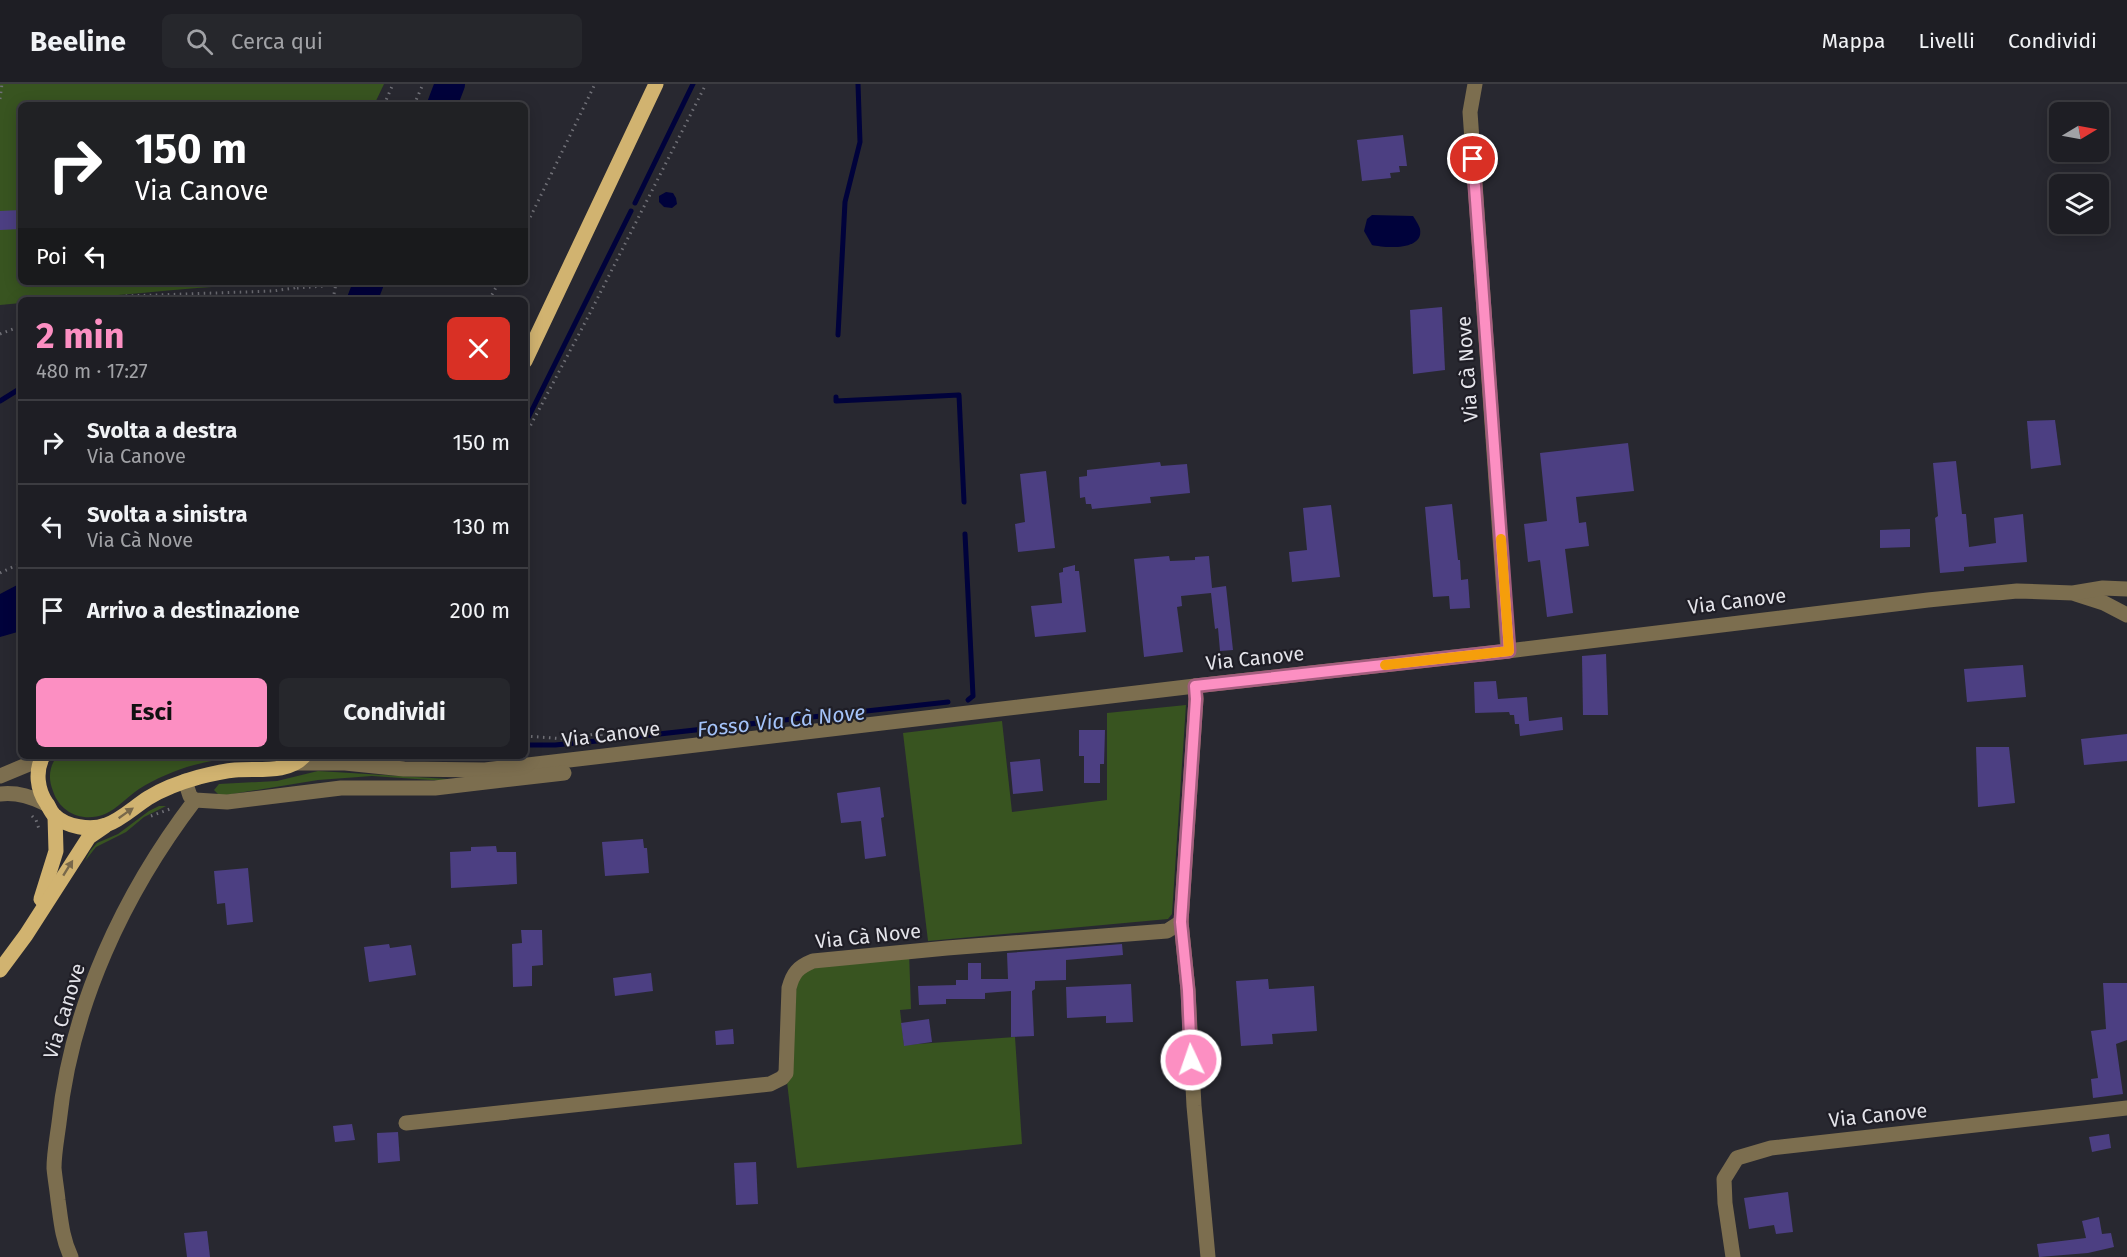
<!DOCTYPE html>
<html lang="it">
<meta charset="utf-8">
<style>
:root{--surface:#1e1e24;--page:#26272c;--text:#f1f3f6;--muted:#a1a2a6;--line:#3c3c41;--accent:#fc8fc2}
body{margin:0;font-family:"Fira Sans",sans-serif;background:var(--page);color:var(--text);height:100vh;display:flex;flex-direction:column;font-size:22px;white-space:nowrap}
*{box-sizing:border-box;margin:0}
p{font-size:20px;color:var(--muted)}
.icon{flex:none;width:33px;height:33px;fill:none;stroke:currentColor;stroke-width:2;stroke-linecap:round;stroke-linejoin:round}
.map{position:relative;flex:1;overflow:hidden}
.side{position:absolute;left:18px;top:213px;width:510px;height:462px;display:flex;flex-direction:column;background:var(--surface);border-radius:9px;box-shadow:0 3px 15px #0003,0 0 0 2px var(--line)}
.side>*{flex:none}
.guide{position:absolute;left:18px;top:18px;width:510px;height:183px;border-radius:9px;box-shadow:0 3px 15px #0003,0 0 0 2px var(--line);background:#202124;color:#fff;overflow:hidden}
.needle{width:39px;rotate:80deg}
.tools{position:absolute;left:2049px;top:18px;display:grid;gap:12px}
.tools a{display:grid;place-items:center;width:60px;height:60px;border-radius:9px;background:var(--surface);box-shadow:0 3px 15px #0003,0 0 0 2px var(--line);font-size:30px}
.pin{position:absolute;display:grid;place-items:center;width:51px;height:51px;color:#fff;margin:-26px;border:3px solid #fff;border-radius:50%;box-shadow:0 2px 6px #0007}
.me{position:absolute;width:66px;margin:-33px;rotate:357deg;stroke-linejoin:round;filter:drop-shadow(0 0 4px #0008)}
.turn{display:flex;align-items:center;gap:21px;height:126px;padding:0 18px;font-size:27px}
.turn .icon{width:78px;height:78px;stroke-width:2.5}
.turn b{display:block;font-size:42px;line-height:51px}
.then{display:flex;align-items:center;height:57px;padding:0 18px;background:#0003;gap:12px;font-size:22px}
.round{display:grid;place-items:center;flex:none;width:63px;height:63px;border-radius:9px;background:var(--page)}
.summary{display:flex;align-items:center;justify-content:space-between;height:102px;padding:0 18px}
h1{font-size:36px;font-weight:700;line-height:45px;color:var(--accent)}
.cta{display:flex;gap:12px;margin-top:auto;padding:12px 18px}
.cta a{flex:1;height:69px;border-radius:9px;background:var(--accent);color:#111;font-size:24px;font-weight:700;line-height:69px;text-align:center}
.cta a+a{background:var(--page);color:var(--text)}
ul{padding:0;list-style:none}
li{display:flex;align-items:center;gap:18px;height:84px;padding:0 18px;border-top:2px solid var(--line)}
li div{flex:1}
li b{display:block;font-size:22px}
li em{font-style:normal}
header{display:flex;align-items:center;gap:36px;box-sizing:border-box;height:84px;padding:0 30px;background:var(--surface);border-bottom:2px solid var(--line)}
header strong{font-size:28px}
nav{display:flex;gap:33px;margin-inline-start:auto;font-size:21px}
.search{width:420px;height:54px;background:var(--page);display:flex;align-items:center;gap:15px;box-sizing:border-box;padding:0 21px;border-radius:9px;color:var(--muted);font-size:22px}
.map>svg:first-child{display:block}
.green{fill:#385420}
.water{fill:#00023b}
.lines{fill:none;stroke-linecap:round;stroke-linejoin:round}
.stream{stroke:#00023b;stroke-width:5}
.river{stroke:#00023b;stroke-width:30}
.building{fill:#4c3f82}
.path{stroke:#707077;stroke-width:3;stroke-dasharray:1.5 4.5;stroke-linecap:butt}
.minor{stroke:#7c6e4f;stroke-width:15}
.major{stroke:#d1b370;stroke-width:15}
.oneway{fill:#78684b}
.route-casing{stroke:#a45d7e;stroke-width:15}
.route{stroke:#fc8fc2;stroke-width:10}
.slow{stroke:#f59e0b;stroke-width:10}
.labels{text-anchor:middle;stroke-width:4.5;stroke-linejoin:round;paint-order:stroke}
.street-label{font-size:20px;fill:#e4e4ea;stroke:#1f1e26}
.water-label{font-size:21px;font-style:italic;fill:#a4c3f9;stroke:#1f1e26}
</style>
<header>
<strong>Beeline</strong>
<div class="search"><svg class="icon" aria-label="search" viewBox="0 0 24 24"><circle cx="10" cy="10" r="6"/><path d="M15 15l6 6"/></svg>Cerca qui</div>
<nav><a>Mappa</a><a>Livelli</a><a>Condividi</a></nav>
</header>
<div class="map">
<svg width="2127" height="1173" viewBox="0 0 2127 1173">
<rect width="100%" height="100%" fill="#282830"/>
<g class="green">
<path d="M 0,0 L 384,0 L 374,21 L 21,21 L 21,198 L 277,198 L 274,200 C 190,201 106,216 21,216 L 21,219 L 0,221 Z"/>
<path d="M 1186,621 L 1172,830 L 1168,835 L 928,857 L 903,649 L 1002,637 L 1012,728 L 1107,716 L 1107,629 Z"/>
<path d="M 57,672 L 276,672 C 266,674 255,673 244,673 C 228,674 209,677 194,681 C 175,686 155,695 139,705 C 128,712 117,725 105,730 C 83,739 60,729 53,707 C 48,695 49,683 57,672 Z"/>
<path d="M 318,687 L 448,695 L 446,697 L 372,692 L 318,696 L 220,712 L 214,706 L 219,700 L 277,697 Z"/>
<path d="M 159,722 L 166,722 L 144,733 L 126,748 L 96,763 L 85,777 L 90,767 L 97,759 L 118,750 L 149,727 Z"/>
<path d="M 909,868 L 911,925 L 900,926 L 904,961 L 1015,953 L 1022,1060 L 797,1084 L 786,989 L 799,883 Z"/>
</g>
<g class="water">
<path d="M 666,108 L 673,109 L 676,114 L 677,120 L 672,124 L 664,123 L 659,118 L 659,112 Z"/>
<path d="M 1372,131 L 1413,132 C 1415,135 1419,141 1420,145 C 1424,167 1385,164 1372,161 L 1364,147 L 1367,135 Z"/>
<path d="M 21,499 L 21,547 L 0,553 L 0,510 Z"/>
</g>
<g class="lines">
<g class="stream">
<path d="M 635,119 L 693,0"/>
<path d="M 838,251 L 845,118 L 860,58 L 858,0"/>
<path d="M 836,313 L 836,317 L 959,311 L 964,418"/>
<path d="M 0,317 L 21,304"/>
<path d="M 525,340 L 631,127"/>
<path d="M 965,450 L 973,612 L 968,616"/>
<path d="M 614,655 L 948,618"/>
<path d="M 525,661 L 555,661 L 597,657"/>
</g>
<g class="river">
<path d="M 442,21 L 450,0"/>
<path d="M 362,216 L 369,198"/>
</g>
</g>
<g class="building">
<path d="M 1403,51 L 1407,82 L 1399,82 L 1400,88 L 1390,89 L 1391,94 L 1362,97 L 1357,56 Z"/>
<path d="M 21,126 L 21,145 L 0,146 L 0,127 Z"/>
<path d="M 1442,223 L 1445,286 L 1413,290 L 1410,226 Z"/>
<path d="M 2055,336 L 2061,381 L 2031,385 L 2027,337 Z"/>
<path d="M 1628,359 L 1634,407 L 1576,413 L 1579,439 L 1586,438 L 1589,462 L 1565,465 L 1573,529 L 1547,533 L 1540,476 L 1528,478 L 1524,440 L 1547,437 L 1540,369 Z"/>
<path d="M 1956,377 L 1962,430 L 1966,430 L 1969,463 L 1996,459 L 1994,434 L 2023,430 L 2027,478 L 1964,483 L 1964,487 L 1940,489 L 1935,434 L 1938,432 L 1933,379 Z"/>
<path d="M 1160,378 L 1161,382 L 1187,380 L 1190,409 L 1150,413 L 1151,419 L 1092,425 L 1091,420 L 1086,420 L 1085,413 L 1080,414 L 1079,393 L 1087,392 L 1087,386 Z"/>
<path d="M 1046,387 L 1055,464 L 1018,468 L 1015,440 L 1025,438 L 1020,390 Z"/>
<path d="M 1452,420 L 1458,476 L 1460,476 L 1461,496 L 1468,495 L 1470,524 L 1450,525 L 1449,512 L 1433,513 L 1425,423 Z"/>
<path d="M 1331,421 L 1340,493 L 1292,498 L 1289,468 L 1307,466 L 1303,424 Z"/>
<path d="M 1910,445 L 1910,463 L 1880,464 L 1880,446 Z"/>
<path d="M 1169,472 L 1170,477 L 1195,476 L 1195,473 L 1209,472 L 1212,504 L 1226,502 L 1233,566 L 1220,567 L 1218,544 L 1215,545 L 1211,509 L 1181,512 L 1182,522 L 1177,523 L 1183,568 L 1144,573 L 1134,475 Z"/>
<path d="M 1075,481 L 1075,487 L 1079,487 L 1086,548 L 1035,553 L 1031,522 L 1062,519 L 1059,489 L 1063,488 L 1063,484 Z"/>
<path d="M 1606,570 L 1608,631 L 1583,631 L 1582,572 Z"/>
<path d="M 2023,581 L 2026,613 L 1967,618 L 1964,585 Z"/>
<path d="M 1496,597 L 1498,615 L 1527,613 L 1529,637 L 1562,633 L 1563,646 L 1520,652 L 1519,640 L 1515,640 L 1514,631 L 1510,631 L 1509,628 L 1475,629 L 1474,598 Z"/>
<path d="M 1079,646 L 1105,646 L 1104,680 L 1100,680 L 1100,699 L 1084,699 L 1084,672 L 1079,672 Z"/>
<path d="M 2127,650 L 2127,677 L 2084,681 L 2081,655 Z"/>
<path d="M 1976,663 L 2009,663 L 2015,719 L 1978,723 Z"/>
<path d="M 1040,675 L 1043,707 L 1013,710 L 1010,678 Z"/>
<path d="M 880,703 L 884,733 L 881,734 L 886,772 L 865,775 L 861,737 L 841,739 L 837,709 Z"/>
<path d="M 643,755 L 644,764 L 647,764 L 649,789 L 605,792 L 602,758 Z"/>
<path d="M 496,762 L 497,768 L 516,768 L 517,800 L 451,804 L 450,768 L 471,767 L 471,763 Z"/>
<path d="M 248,784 L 253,838 L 227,841 L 225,819 L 217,820 L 214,787 Z"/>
<path d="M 521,846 L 542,846 L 543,881 L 532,882 L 532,902 L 513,903 L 512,860 L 522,859 Z"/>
<path d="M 389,860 L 390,864 L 411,861 L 416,891 L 369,898 L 364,863 Z"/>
<path d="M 1122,860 L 1123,871 L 1066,876 L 1066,896 L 1035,897 L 1035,905 L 1032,907 L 1034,952 L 1011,953 L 1011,907 L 985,909 L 985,915 L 946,915 L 946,920 L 919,921 L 918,902 L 956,901 L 956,896 L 968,896 L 968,879 L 981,879 L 981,895 L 1008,895 L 1007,869 Z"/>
<path d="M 651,889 L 653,907 L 615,912 L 613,894 Z"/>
<path d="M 1268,895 L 1269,905 L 1314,902 L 1317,947 L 1272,950 L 1273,960 L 1241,962 L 1236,897 Z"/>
<path d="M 2103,899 L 2127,899 L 2127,956 L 2116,960 L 2123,1010 L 2093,1014 L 2091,995 L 2098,994 L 2091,947 L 2106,945 Z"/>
<path d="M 1131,900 L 1133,938 L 1106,939 L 1106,932 L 1067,934 L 1066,903 Z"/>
<path d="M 929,935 L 932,958 L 904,962 L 901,939 Z"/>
<path d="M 733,945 L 734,960 L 716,961 L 715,947 Z"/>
<path d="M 352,1040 L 355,1056 L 335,1058 L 333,1042 Z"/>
<path d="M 398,1048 L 400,1077 L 378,1079 L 377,1049 Z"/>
<path d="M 2109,1050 L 2111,1064 L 2092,1068 L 2089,1053 Z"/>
<path d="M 756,1078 L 758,1120 L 736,1121 L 734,1079 Z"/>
<path d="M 1788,1108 L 1793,1148 L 1776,1150 L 1774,1141 L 1749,1145 L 1744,1114 Z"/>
<path d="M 2099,1133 L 2102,1150 L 2111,1149 L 2114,1163 L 2088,1169 L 2039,1173 L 2037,1160 L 2086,1154 L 2082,1137 Z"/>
<path d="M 207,1147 L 210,1173 L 187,1173 L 184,1149 Z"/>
</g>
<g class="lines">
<g class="path">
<path d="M 0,15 L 2,0"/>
<path d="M 384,21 L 393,0"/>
<path d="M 414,21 L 423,0"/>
<path d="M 525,144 L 595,0"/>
<path d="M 297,204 L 325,202 L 336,198"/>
<path d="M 90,216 L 126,212 L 273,207 L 294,204 L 305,198"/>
<path d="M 333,216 L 336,199"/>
<path d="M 489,216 L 499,198"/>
<path d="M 0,250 L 21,242"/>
<path d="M 525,352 L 589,231 L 706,0"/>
<path d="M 0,489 L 21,479"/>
<path d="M 525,652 L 567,655 L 601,649 L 602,657"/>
<path d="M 32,732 L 36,736 L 39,745"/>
<path d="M 151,732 L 170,725"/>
</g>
<g class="minor">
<path d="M 1475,0 L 1470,28 L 1508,567"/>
<path d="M 2076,510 L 2104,519 L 2127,531"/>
<path d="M 1195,602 L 1196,615 L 1181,838 L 1188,906 L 1194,1022 L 1208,1173"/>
<path d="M 297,679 L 345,679 L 404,685 L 485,686 L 1195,602 L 1508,567 L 1928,516 L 2017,507 L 2073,509 L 2103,504 L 2127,505"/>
<path d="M 0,692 L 29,680 L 39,672"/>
<path d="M 185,697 L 190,712 L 195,716 L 227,718 L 341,704 L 435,704 L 564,689"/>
<path d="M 0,710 C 18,708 32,713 48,721"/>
<path d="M 406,1039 L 770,1000 L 782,994 L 786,989 L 789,904 C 793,889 798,883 813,877 L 947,864 L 1167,847 L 1181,838"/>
<path d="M 71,1173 C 62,1154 61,1137 58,1116 C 57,1106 55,1095 54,1084 C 54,1070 57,1054 59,1039 C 71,922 124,809 195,716"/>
<path d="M 1733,1173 L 1725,1119 L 1724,1095 L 1737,1074 L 1771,1064 L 2127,1024"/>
</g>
<g class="major">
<path d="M 525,277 L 656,0"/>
<path d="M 43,672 C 35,687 37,706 47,720 C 49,723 51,728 54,731 C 66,743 91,747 106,741 C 121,736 134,723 148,714 C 164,704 181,698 199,693 C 211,690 223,687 235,686 C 257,684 288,690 304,672"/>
<path d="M 41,815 L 56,767 L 55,732"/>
<path d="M 0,886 L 26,851 L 89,753 L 105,742"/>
</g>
</g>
<defs><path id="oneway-solid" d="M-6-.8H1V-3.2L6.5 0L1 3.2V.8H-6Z" transform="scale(1.5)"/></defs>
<g class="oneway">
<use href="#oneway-solid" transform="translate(126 729) rotate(-35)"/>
<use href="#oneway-solid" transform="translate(68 784) rotate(-58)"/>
</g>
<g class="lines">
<g class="route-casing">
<path id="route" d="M 1191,976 L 1188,906 L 1181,838 L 1196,615 L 1195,602 L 1509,567 L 1473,75"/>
</g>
<use href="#route" class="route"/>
<path class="slow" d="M 1385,581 L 1509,567 L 1501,455"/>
</g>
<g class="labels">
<g class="street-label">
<text transform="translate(1467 285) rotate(-94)" y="7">Via Cà Nove</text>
<text transform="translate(1737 517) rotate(-7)" y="7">Via Canove</text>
<text transform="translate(1255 574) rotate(-6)" y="7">Via Canove</text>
<text transform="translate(611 650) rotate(-7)" y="7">Via Canove</text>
<text transform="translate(868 852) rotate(-6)" y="7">Via Cà Nove</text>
<text transform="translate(64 927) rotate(-73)" y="7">Via Canove</text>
<text transform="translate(1878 1031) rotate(-6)" y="7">Via Canove</text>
</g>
<g class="water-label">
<text transform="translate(781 637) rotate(-6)" y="7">Fosso Via Cà Nove</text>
</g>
</g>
</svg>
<div class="tools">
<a><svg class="needle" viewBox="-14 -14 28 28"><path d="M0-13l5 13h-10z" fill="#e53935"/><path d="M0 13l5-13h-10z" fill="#a1a2a6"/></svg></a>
<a><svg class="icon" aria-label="layers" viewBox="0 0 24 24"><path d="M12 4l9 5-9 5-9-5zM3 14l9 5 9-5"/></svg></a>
</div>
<div class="pin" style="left:1473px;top:75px;background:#d93025"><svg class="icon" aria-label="arrive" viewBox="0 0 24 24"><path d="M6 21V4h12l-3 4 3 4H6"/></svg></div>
<svg class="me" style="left:1191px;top:976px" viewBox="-20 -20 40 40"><circle r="17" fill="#fc8fc2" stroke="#fff" stroke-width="3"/><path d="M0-11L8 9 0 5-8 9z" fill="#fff"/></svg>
<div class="guide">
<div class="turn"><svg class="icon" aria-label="right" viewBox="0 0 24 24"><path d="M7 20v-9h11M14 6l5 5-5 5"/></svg><div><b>150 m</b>Via Canove</div></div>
<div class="then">Poi<svg class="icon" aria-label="left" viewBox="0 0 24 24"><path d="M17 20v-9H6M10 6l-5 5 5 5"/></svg></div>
</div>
<section class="side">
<div class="summary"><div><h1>2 min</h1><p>480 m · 17:27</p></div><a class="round" style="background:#d93025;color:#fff"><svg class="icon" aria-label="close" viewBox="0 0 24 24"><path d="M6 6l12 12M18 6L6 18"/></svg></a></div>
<ul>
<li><svg class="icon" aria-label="right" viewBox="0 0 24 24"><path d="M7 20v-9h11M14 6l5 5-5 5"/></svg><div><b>Svolta a destra</b><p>Via Canove</p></div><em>150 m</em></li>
<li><svg class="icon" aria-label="left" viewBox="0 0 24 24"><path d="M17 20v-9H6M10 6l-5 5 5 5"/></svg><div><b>Svolta a sinistra</b><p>Via Cà Nove</p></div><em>130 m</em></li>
<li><svg class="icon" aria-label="arrive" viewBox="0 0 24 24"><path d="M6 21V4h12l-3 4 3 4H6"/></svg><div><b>Arrivo a destinazione</b></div><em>200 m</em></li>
</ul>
<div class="cta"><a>Esci</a><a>Condividi</a></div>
</section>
</div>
